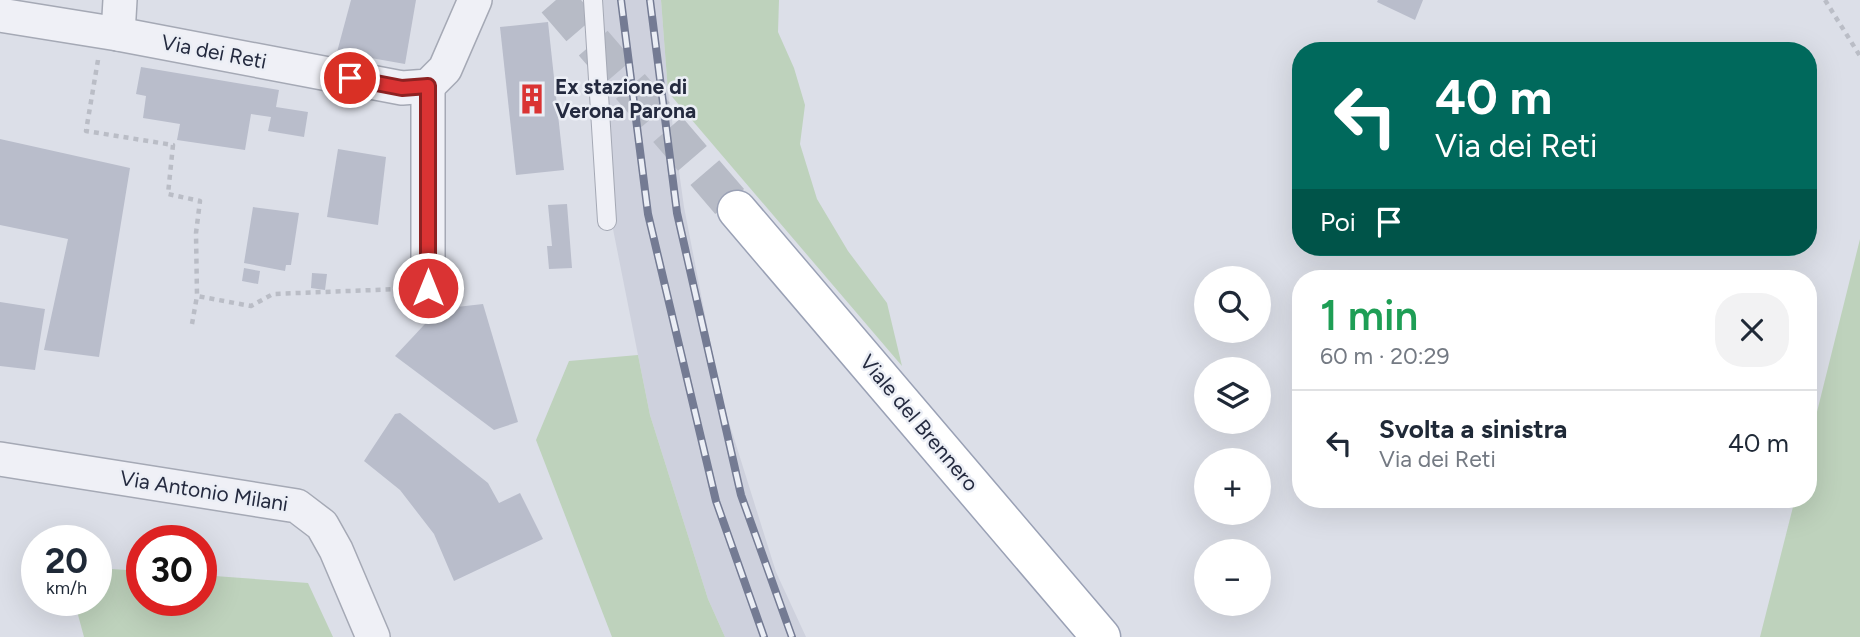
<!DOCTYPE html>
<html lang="it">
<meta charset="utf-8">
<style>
:root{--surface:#fff;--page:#f2f2f3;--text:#1f2937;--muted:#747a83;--line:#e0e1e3}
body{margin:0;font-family:Figtree,sans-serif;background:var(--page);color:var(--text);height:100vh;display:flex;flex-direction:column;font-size:26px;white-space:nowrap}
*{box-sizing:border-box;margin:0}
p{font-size:23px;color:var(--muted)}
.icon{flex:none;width:38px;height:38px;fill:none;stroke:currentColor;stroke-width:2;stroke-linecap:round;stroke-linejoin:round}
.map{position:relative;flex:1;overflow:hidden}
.details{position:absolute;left:1292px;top:270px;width:525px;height:238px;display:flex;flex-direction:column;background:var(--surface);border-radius:28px;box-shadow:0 7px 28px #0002}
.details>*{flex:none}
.banner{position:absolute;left:1292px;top:42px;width:525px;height:214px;border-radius:28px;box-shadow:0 7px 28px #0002;background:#00695c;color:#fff;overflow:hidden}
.buttons{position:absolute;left:1194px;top:266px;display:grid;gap:14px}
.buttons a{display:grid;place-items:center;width:77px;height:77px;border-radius:50%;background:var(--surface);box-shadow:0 7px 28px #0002;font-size:35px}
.speed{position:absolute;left:21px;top:525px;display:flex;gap:14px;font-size:35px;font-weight:700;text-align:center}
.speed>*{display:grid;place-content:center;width:91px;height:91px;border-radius:50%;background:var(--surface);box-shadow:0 7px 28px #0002;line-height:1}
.speed small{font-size:18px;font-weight:400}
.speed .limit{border:10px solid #d22;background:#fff;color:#111}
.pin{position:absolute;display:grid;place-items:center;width:60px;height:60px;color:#fff;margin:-30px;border:4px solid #fff;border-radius:50%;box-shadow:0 2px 7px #0007}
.me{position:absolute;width:77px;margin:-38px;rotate:0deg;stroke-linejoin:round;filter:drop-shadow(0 0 5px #0008)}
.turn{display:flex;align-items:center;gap:24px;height:147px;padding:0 28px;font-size:32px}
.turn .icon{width:91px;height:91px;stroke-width:2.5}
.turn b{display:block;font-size:49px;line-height:60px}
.then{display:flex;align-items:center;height:66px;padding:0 28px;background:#0003;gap:14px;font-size:26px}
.round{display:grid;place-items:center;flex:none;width:74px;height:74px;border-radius:28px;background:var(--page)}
.head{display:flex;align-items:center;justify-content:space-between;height:119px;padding:0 28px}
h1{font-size:42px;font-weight:600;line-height:52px;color:#1e9e55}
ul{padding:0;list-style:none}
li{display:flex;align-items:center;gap:21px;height:105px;padding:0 28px;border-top:2px solid var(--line)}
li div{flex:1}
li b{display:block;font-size:26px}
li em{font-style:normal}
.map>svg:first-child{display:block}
.built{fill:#ced1dd}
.green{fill:#bed2bc}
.building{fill:#b9bdcb}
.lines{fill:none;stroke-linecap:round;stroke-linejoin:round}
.primary-tunnel{stroke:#b7bbc6;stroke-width:38;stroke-dasharray:38 19;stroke-linecap:butt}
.lane-casing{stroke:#a5a9b5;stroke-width:20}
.street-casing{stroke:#a5a9b5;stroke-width:36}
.primary-casing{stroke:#9aa1b5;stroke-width:41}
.path{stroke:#babdc6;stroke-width:4.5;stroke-dasharray:5 5;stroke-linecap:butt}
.lane{stroke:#eff0f6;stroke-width:18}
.street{stroke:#eff0f6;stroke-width:33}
.primary{stroke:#fff;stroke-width:38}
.rail-casing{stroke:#747b93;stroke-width:8}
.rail{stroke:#ebeef5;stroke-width:5;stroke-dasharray:16;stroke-linecap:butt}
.route-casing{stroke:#8e2121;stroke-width:18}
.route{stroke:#da3333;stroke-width:12}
.labels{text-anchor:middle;stroke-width:5;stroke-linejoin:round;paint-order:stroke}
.street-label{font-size:21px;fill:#242a3f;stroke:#ebeef5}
.poi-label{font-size:21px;font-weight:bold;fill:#242a3f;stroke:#ebeef5;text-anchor:start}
</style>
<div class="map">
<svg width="1860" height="637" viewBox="0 0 1860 637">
<rect width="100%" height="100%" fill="#dcdfe8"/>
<path class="built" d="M 587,0 L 661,0 L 668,92 L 684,207 L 721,397 L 776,572 L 806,637 L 725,637 L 708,599 L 650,415 L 638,355 L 611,219 Z"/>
<g class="green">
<path d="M 661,0 L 779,0 L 778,32 L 794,68 L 805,105 L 800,144 L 817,199 L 848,251 L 887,303 L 902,366 L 668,92 Z"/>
<path d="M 1860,239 L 1860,637 L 1760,637 L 1795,499 L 1808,499 L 1808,448 Z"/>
<path d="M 638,355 L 650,415 L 708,599 L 725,637 L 612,637 L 536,440 L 569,361 Z"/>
<path d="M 96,568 L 142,571 L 142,600 L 201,600 L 201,575 L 308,583 L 333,637 L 84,637 L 74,600 L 96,600 Z"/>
</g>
<g class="building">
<path d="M 351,0 L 416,0 L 405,64 L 337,52 Z"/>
<path d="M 1378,0 L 1423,0 L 1415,20 L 1377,2 Z"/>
<path d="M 548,22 L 564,170 L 516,175 L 500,27 Z"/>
<path d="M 141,67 L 279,90 L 276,107 L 308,112 L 304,137 L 268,131 L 271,117 L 251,114 L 245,150 L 177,140 L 180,124 L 143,118 L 146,96 L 136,94 Z"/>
<path d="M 0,139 L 130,168 L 99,357 L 44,350 L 68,239 L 0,225 Z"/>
<path d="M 338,149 L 386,157 L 378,225 L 327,217 Z"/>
<path d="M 567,204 L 572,268 L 549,269 L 547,246 L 552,246 L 548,205 Z"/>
<path d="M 253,207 L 299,213 L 291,265 L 286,265 L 285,271 L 244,263 Z"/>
<path d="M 244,268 L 260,271 L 258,284 L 242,281 Z"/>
<path d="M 312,273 L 327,274 L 325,290 L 311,288 Z"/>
<path d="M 0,302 L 45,309 L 35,370 L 0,366 Z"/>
<path d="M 483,304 L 518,422 L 494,430 L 395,356 L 439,309 Z"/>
<path d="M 400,413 L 488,483 L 499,503 L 520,493 L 543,539 L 454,581 L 434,534 L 400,490 L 364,461 L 395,414 Z"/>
</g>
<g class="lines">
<path class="primary-tunnel" d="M 556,0 L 737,210"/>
<g class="lane-casing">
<path id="lane" d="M 593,0 L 607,221"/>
</g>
<g class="street-casing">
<g id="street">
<path d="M 0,15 L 118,34 L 402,88 L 428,86 L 445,69 L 475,0"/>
<path d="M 118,34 L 120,0"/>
<path d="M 428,86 L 428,288"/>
<path d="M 0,459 L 297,506 L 322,525 L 336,550 L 373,637"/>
</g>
</g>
<g class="primary-casing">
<path id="primary" d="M 737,210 L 1101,637"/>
</g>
<g class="path">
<path d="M 1825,0 L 1860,56"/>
<path d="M 98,60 L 86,131 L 173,145 L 168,194 L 200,201 L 196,233 L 197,296 L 251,306 L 273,294 L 399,289"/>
<path d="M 192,324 L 197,296"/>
</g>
<use href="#lane" class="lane"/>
<use href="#street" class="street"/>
<use href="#primary" class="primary"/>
<g class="rail-casing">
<g id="rail">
<path d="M 621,0 L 648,214 L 716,501 L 764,637"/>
<path d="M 650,0 L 677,213 L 741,495 L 792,637"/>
</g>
</g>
<use href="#rail" class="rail"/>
</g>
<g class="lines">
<g class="route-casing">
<path id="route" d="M 350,78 L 402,88 L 428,86 L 428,288"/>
</g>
<use href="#route" class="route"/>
</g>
<defs>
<g id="building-bare" transform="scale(2.415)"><path d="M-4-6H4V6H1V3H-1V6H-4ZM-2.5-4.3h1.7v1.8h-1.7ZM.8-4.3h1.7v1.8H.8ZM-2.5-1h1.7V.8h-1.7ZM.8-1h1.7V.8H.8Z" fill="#da3333" stroke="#ebeef5" stroke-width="2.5" paint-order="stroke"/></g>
</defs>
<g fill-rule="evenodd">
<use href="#building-bare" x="532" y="99"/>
</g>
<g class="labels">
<g class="street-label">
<text transform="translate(214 52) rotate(11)" y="7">Via dei Reti</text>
<text transform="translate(919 423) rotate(50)" y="7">Viale del Brennero</text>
<text transform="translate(204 491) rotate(9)" y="7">Via Antonio Milani</text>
</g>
<g class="poi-label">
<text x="555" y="94">Ex stazione di<tspan x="555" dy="24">Verona Parona</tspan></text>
</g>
</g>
</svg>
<div class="buttons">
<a><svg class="icon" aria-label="search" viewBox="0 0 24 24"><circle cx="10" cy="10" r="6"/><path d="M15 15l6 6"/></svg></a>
<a><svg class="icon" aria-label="layers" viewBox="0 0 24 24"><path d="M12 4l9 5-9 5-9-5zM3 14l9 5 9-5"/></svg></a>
<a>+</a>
<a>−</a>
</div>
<div class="speed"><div>20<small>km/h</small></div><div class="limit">30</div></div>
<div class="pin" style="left:350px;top:78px;background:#d93025"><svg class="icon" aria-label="arrive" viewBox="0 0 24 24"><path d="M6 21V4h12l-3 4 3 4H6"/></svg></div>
<svg class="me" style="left:428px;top:288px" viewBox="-20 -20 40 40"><circle r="17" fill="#da3333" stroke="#fff" stroke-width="3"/><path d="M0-11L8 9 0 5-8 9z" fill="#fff"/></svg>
<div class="banner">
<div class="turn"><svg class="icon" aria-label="left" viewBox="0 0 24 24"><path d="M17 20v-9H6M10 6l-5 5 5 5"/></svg><div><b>40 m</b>Via dei Reti</div></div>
<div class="then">Poi<svg class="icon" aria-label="arrive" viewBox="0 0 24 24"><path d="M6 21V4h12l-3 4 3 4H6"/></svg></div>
</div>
<section class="details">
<div class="head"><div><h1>1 min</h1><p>60 m · 20:29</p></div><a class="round"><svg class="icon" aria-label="close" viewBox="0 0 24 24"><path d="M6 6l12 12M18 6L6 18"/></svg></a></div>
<ul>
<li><svg class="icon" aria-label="left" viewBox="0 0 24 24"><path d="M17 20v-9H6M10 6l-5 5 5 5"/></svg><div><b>Svolta a sinistra</b><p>Via dei Reti</p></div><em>40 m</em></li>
</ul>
</section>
</div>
